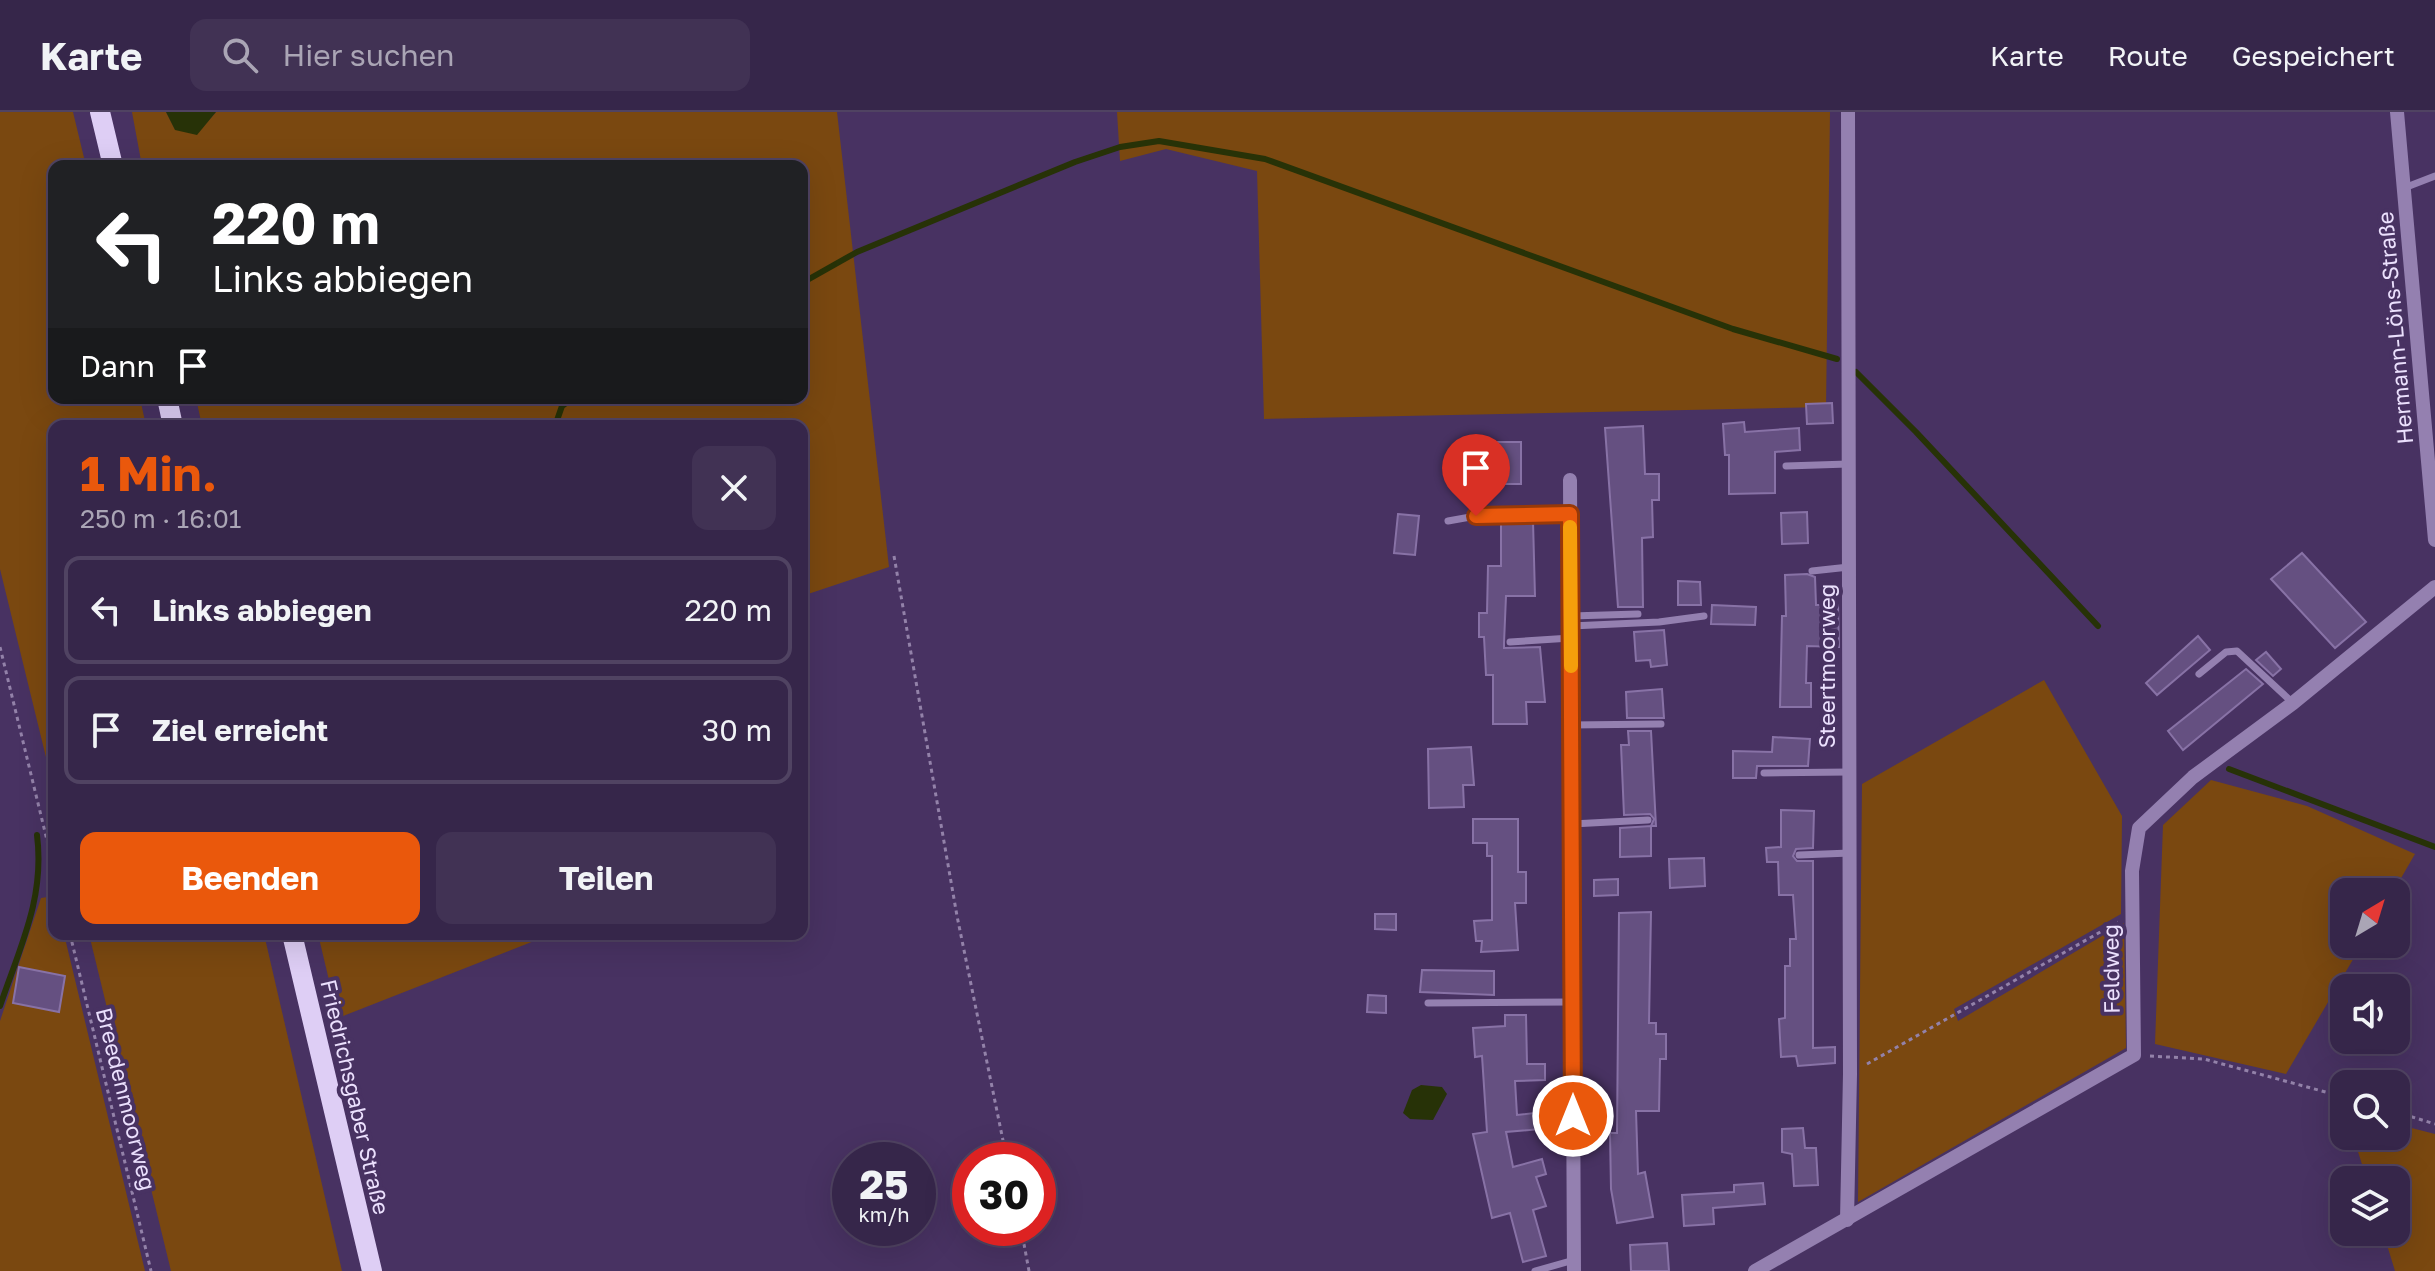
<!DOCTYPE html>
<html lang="de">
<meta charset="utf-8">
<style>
:root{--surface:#36264a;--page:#413254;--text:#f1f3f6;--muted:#aaa5b5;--line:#504362;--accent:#ea580c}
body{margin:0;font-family:"Golos Text",sans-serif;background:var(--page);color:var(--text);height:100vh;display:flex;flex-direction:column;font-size:30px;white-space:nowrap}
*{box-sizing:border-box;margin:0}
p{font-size:26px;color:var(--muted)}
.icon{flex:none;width:44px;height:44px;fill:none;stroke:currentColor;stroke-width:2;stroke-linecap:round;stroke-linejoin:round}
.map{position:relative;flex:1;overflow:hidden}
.details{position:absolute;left:48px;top:308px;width:760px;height:520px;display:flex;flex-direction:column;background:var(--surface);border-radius:16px;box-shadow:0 8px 32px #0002,0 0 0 2px var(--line)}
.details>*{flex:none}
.top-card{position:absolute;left:48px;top:48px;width:760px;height:244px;border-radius:16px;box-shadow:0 8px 32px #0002,0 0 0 2px var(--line);background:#202124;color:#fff;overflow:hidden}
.needle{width:52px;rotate:38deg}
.controls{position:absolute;left:2330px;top:766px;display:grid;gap:16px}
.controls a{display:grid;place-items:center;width:80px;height:80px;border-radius:16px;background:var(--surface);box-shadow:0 8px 32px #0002,0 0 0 2px var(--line);font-size:40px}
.speed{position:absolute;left:832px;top:1030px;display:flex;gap:16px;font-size:40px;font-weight:700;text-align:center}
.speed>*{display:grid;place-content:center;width:104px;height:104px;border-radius:50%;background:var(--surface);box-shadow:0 8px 32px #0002,0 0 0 2px var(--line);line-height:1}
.speed small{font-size:20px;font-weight:400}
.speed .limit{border:12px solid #d22;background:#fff;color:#111}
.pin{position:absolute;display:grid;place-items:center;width:68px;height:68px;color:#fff;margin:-82px -34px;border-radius:50% 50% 50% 0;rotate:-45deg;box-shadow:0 0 8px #0007}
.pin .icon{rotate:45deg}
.me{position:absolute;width:88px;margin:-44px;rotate:0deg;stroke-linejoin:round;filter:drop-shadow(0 0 6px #0008)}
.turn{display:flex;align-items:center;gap:28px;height:168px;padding:0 32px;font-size:36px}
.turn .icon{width:104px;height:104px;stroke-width:2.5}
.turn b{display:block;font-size:56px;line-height:68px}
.then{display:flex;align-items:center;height:76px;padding:0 32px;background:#0003;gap:16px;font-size:30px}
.round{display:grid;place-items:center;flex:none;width:84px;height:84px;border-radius:16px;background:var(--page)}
.summary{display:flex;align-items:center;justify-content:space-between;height:136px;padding:0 32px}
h1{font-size:48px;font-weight:700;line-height:60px;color:var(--accent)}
.button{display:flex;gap:16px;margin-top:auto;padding:16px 32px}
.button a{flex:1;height:92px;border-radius:16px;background:var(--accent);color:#fff;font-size:32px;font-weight:700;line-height:92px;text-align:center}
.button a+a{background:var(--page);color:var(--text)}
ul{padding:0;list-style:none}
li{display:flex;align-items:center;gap:24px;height:108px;margin:0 16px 12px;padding:0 16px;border:4px solid var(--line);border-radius:16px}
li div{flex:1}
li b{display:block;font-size:30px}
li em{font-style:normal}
header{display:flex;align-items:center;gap:48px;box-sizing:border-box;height:112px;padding:0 40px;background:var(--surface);border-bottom:2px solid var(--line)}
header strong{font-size:38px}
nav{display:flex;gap:44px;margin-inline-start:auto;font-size:28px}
.search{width:560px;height:72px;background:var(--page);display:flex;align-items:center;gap:20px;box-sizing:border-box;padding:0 28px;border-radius:16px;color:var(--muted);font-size:30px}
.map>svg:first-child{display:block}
.green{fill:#7a4810}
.water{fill:#273207}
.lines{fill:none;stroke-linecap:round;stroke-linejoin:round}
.stream{stroke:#273207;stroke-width:6}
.building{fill:#655081;stroke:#8872a6;stroke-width:2}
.path{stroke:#9382a9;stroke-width:3;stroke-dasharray:4 4;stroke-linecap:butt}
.service{stroke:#9480b0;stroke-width:7}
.minor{stroke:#9480b0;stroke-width:14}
.primary{stroke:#decef5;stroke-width:20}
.route-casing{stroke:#983908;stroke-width:20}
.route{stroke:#ea580c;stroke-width:14}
.slow{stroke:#f59e0b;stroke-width:14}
.labels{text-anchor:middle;stroke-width:8;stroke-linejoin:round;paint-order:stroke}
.street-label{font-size:22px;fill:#ebe0fd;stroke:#483262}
</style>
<header>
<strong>Karte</strong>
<div class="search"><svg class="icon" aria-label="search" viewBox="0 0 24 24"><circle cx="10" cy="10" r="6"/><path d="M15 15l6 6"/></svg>Hier suchen</div>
<nav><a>Karte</a><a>Route</a><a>Gespeichert</a></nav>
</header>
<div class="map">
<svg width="2435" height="1159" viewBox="0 0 2435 1159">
<rect width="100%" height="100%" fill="#483262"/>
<g class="green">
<path d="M 0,0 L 73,0 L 86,54 L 54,54 L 54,286 L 140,286 L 146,314 L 54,314 L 54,678 L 0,457 Z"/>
<path d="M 132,0 L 166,0 L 175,17 L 197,22 L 216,0 L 837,0 L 889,455 L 802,484 L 802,314 L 202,314 L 196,286 L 802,286 L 802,54 L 142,54 Z"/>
<path d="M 1117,0 L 1830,0 L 1826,295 L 1264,307 L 1257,59 L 1166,37 L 1120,49 Z"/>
<path d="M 2044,568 L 2122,704 L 2121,802 L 1954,897 L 1958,909 L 2124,811 L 2126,936 L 1858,1090 L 1862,672 Z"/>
<path d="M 2211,668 L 2307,694 L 2415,742 L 2393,780 L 2344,780 L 2344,832 L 2362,832 L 2286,962 L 2155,932 L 2163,713 Z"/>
<path d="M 54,784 L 54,822 L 64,822 L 145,1159 L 0,1159 L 0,909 L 41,786 Z"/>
<path d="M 89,822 L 264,822 L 342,1159 L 171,1159 Z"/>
<path d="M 318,822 L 552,822 L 338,906 Z"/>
<path d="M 2396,1012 L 2435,1022 L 2435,1159 L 2395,1159 L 2383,1120 L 2396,1120 L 2396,1068 L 2367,1068 L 2353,1024 L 2396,1024 Z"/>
</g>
<g class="water">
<path d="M 166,0 L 216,0 L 197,23 L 175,18 Z"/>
<path d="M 1421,973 L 1442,975 L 1447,982 L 1433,1008 L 1410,1007 L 1403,1001 L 1412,978 Z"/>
</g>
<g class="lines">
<g class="stream">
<path d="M 802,171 L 857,140 L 1075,50 L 1120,35 L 1159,29 L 1265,47 L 1733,217 L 1837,247"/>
<path d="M 1856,260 L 1916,320 L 2098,514"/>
<path d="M 555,314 L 562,294 L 573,286"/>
<path d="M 2229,657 L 2435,735"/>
<path d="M 0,894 C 20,835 45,786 37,723"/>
</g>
</g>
<g class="building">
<path d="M 1832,291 L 1833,311 L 1807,312 L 1806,292 Z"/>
<path d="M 1744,310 L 1745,320 L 1799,316 L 1800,338 L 1775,340 L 1775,381 L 1729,382 L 1729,343 L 1725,343 L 1723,312 Z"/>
<path d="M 1643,314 L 1645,362 L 1659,362 L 1659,388 L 1652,388 L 1653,425 L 1642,426 L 1643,495 L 1618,495 L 1605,316 Z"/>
<rect x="1484" y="330" width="37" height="42"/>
<path d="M 1807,400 L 1808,431 L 1782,432 L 1781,401 Z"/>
<path d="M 1398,402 L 1419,404 L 1415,443 L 1394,441 Z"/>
<path d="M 1533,409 L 1535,484 L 1506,484 L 1504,531 L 1504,536 L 1540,535 L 1545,590 L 1526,590 L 1527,612 L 1493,612 L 1493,563 L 1486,563 L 1484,525 L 1479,525 L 1479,501 L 1487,501 L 1488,454 L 1501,454 L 1501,410 Z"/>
<path d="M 2302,441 L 2366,510 L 2335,536 L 2271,467 Z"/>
<path d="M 1807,462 L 1815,465 L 1816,493 L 1838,493 L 1839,535 L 1807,534 L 1806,571 L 1811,571 L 1811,595 L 1780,595 L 1782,504 L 1786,504 L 1785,463 Z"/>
<path d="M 1678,469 L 1700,470 L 1701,493 L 1678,493 Z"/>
<path d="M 1712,493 L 1756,495 L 1755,513 L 1711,512 Z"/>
<path d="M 1664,518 L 1667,553 L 1651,555 L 1650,548 L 1636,549 L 1634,520 Z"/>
<path d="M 2198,524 L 2210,538 L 2157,583 L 2146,571 Z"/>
<path d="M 2266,540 L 2281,557 L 2273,564 L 2256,548 Z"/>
<path d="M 2246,557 L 2263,572 L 2183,638 L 2168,619 Z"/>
<path d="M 1662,577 L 1664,606 L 1627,606 L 1626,580 Z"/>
<path d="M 1628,619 L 1651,619 L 1656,714 L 1651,714 L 1654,707 L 1650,702 L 1624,703 L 1621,633 L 1629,633 Z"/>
<path d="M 1773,625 L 1810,627 L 1808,654 L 1757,654 L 1756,666 L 1733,666 L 1733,639 L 1772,640 Z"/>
<path d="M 1471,635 L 1474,673 L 1463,673 L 1464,695 L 1429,696 L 1428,637 Z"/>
<path d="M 1781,698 L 1814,699 L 1813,736 L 1796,737 L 1793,744 L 1797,749 L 1813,749 L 1813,936 L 1835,935 L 1835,951 L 1798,954 L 1796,944 L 1781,945 L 1779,907 L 1785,906 L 1785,854 L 1790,854 L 1790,827 L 1796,827 L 1793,783 L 1779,783 L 1778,750 L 1767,750 L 1766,736 L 1781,735 Z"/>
<path d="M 1473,707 L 1518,707 L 1518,760 L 1526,760 L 1526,791 L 1515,791 L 1518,838 L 1481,840 L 1482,829 L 1476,829 L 1474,809 L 1492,808 L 1492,744 L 1487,744 L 1487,731 L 1473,731 Z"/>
<path d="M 1651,714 L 1651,744 L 1620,745 L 1620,716 Z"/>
<path d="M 1704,746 L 1705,774 L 1670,776 L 1669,747 Z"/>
<path d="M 1618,767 L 1618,783 L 1594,784 L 1594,768 Z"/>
<path d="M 1651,800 L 1649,911 L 1656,911 L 1656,922 L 1666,922 L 1666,947 L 1660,947 L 1659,999 L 1636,999 L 1638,1062 L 1645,1060 L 1653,1105 L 1617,1111 L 1611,1077 L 1610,1021 L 1617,1021 L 1619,801 Z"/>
<path d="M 1375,802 L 1396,802 L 1396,818 L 1375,817 Z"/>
<path d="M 19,855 L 65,864 L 59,900 L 13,891 Z"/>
<path d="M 1422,858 L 1494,859 L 1494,883 L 1420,880 Z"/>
<path d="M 1368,883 L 1386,884 L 1386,901 L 1367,900 Z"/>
<path d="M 1505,903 L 1526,903 L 1527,952 L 1545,952 L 1545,968 L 1515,969 L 1517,1003 L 1551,999 L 1552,1016 L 1506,1020 L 1513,1055 L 1542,1047 L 1546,1062 L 1536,1065 L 1546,1094 L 1533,1098 L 1546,1144 L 1523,1150 L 1510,1101 L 1492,1106 L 1473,1022 L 1487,1020 L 1482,944 L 1475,945 L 1473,916 L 1505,914 Z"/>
<path d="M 1803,1016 L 1805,1036 L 1816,1036 L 1818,1073 L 1794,1074 L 1792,1042 L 1782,1040 L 1782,1017 Z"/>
<path d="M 1763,1071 L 1765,1092 L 1713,1096 L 1714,1112 L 1684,1114 L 1682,1083 L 1734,1080 L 1734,1073 Z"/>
<path d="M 1667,1131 L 1669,1159 L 1631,1159 L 1630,1133 Z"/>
</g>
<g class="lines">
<g class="path">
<path d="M 894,444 L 957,804 L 1007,1048"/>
<path d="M 0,535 L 54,757"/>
<path d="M 70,822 L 151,1159"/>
<path d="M 2150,944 L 2204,947 L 2344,985"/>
<path d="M 1867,952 L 2118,810"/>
<path d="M 2396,1000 L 2435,1012"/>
<path d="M 1021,1116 L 1029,1159"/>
</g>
<g class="service">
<path d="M 2404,76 L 2435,64"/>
<path d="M 1786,354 L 1848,352"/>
<path d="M 1448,409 L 1476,404 L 1570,402"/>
<path d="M 1812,459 L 1849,455"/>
<path d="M 1571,504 L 1638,502"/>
<path d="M 1571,514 L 1659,510 L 1704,504"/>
<path d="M 1510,530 L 1571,526"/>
<path d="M 2199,562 L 2226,540 L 2237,539 L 2293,591"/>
<path d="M 1571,613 L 1661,612"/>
<path d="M 1764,661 L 1849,660"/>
<path d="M 1572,712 L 1648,708"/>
<path d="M 1799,743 L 1850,741"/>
<path d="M 1428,891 L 1573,890"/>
<path d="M 1535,1159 L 1574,1148"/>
</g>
<g class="minor">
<path d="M 2397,0 L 2435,428"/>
<path d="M 1570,368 L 1574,1159"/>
<path d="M 1847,1108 L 1850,962 L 1848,0"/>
<path d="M 1755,1159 L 2134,943 L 2132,759 L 2139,716 L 2193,665 L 2293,591 L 2435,475"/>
</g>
<g class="primary">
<path d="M 100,0 L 113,54"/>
<path d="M 167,286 L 173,314"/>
<path d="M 292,822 L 372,1159"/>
</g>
</g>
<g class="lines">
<g class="route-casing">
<path id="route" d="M 1476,404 L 1570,402 L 1573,1004"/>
</g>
<use href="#route" class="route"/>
<path class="slow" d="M 1570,415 L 1571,554"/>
</g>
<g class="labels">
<g class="street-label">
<text transform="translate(2395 216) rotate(-95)" y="8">Hermann-Löns-Straße</text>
<text transform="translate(1827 554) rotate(-90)" y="8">Steertmoorweg</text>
<text transform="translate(2111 857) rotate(-91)" y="8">Feldweg</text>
<text transform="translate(355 985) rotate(77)" y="8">Friedrichsgaber Straße</text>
<text transform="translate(126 987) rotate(76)" y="8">Breedenmoorweg</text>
</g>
</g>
</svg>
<div class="controls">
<a><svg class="needle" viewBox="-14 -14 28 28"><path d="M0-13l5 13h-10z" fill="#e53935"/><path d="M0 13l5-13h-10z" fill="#aaa5b5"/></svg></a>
<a><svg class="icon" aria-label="sound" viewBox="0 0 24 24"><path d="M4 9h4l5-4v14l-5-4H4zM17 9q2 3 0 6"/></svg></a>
<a><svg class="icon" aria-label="search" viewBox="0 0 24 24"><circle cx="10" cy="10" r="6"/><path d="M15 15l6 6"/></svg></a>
<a><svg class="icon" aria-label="layers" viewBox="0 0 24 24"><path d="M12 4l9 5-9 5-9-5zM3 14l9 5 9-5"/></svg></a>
</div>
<div class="speed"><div>25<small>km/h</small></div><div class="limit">30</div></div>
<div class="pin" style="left:1476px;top:404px;background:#d93025"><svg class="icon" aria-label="arrive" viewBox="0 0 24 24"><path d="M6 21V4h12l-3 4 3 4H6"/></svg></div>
<svg class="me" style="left:1573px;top:1004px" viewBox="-20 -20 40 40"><circle r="17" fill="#ea580c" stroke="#fff" stroke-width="3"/><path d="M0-11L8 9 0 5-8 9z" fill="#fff"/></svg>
<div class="top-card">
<div class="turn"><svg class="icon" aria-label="left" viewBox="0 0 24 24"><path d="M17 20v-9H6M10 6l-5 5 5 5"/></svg><div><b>220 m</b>Links abbiegen</div></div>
<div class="then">Dann<svg class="icon" aria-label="arrive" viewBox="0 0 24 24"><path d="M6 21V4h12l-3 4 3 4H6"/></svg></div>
</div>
<section class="details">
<div class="summary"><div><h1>1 Min.</h1><p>250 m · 16:01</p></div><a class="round"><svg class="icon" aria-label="close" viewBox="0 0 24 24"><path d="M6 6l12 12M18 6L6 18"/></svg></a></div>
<ul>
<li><svg class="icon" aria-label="left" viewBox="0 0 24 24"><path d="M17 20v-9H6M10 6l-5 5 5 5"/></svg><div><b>Links abbiegen</b></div><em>220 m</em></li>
<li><svg class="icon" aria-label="arrive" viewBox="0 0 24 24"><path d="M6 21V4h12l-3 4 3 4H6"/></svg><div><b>Ziel erreicht</b></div><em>30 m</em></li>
</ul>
<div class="button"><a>Beenden</a><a>Teilen</a></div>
</section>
</div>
